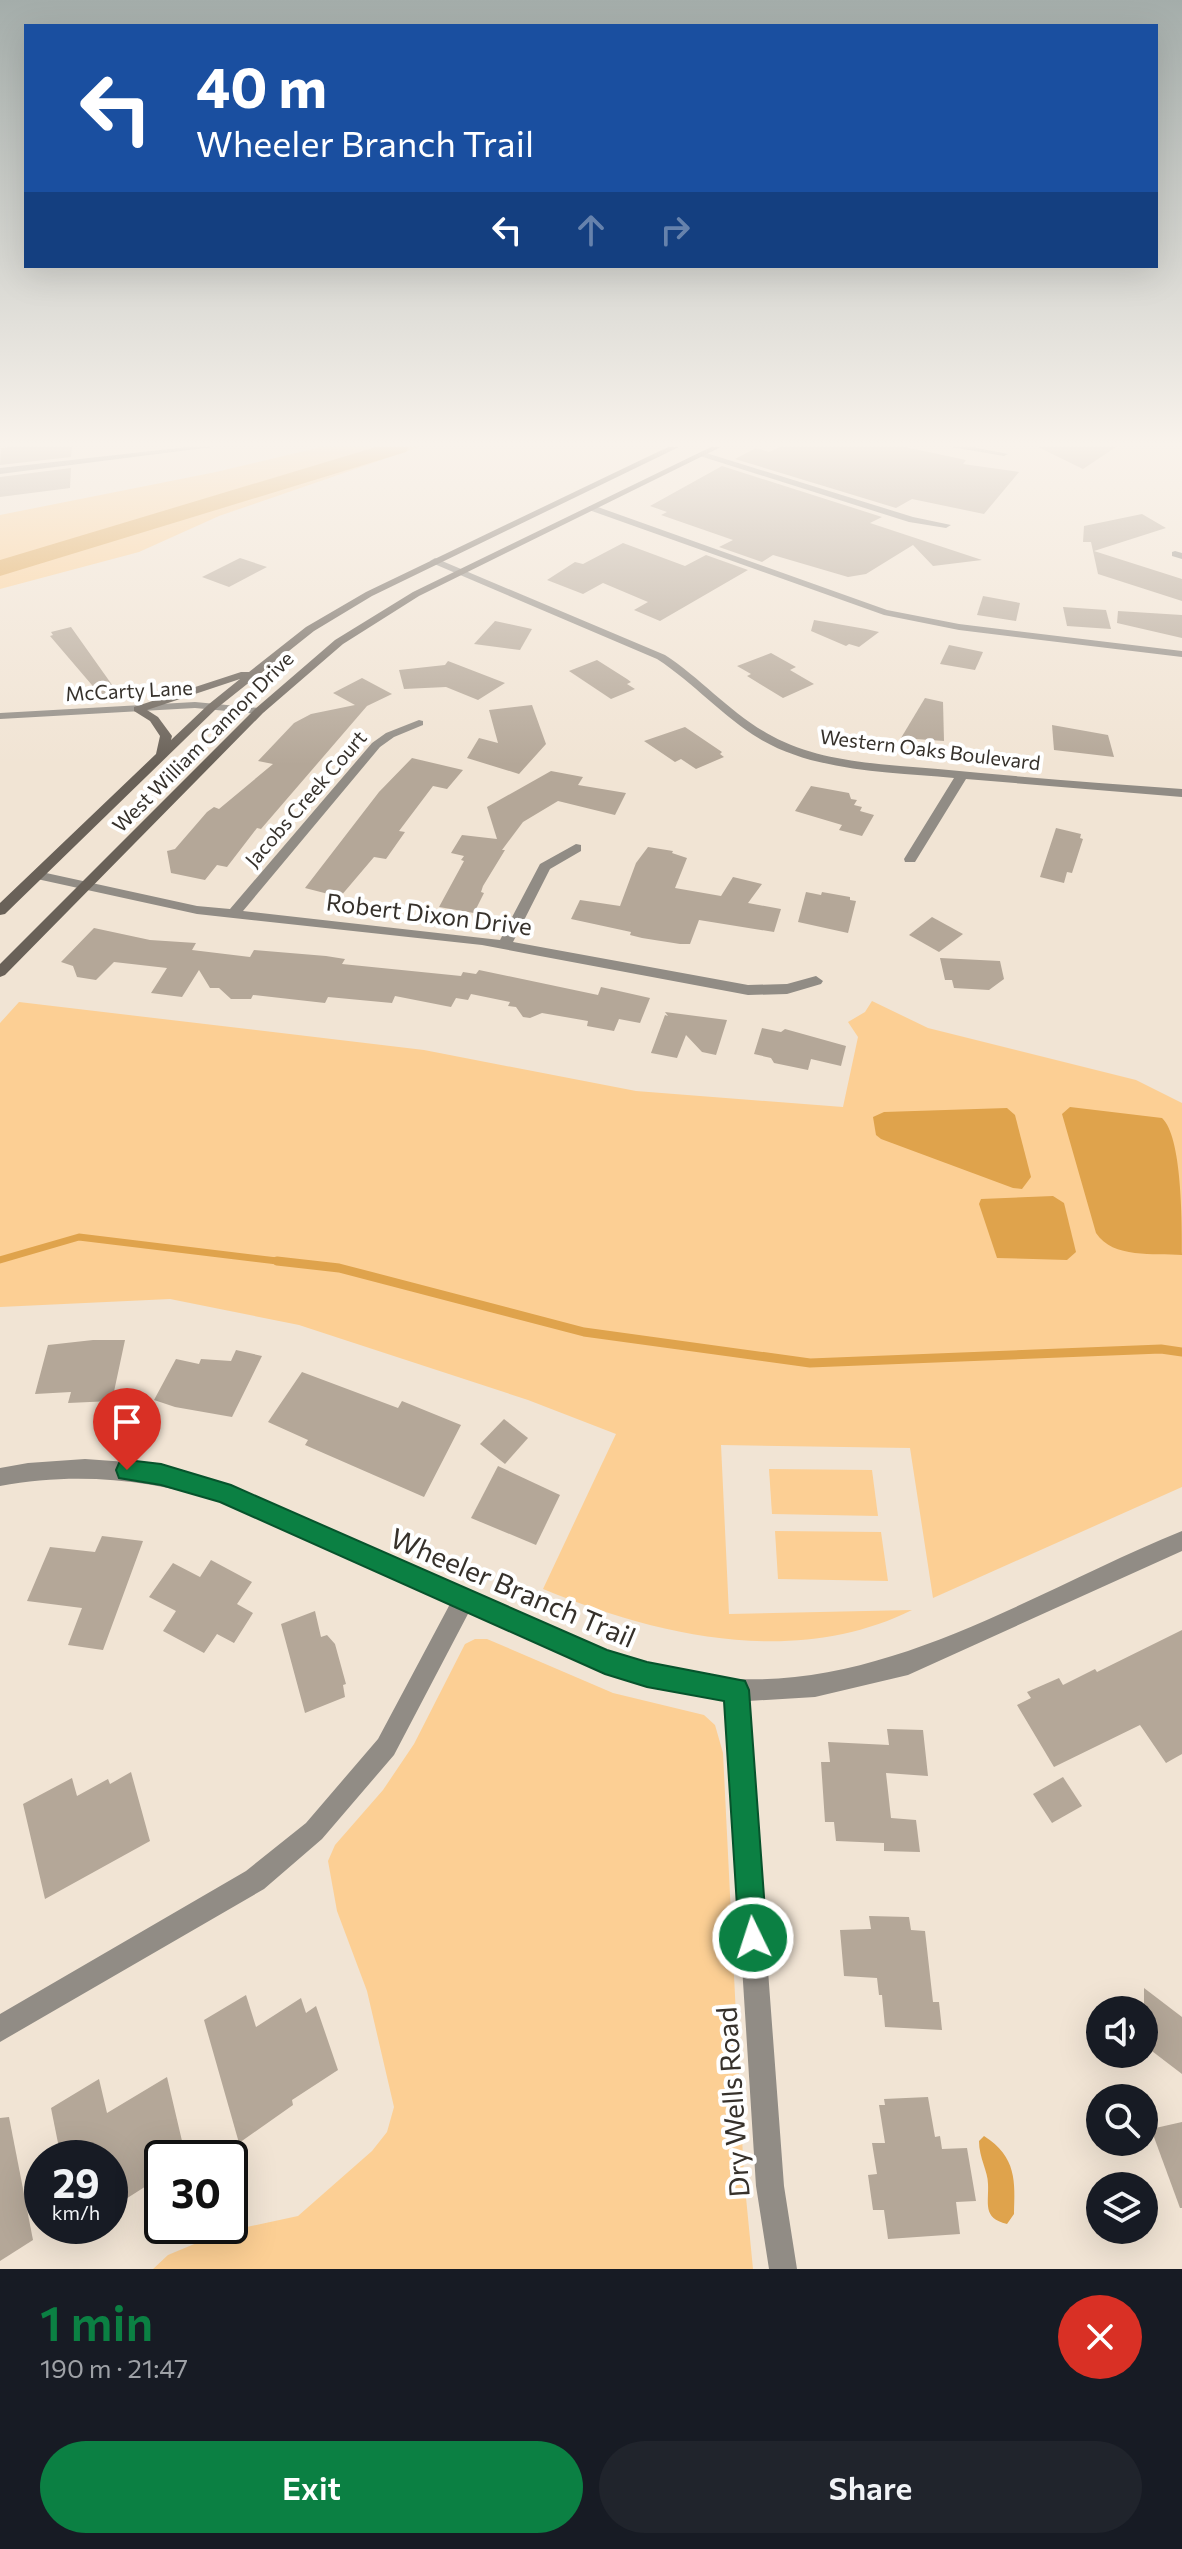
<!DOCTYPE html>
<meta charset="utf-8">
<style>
:root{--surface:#171b24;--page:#20242c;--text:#f1f3f6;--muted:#9ea1a6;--accent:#0b8043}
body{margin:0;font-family:Commissioner,sans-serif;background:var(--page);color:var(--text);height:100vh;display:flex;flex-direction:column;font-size:30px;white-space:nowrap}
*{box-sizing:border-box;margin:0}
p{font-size:26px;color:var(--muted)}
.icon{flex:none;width:44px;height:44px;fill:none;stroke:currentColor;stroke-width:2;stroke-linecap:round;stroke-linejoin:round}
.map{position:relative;height:2269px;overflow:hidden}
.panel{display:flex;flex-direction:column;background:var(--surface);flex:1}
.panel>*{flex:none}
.top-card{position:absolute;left:24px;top:24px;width:1134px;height:244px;border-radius:0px;box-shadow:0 8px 32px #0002;background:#1a4fa0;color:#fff;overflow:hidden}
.buttons{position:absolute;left:1086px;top:1996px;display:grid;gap:16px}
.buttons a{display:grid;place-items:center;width:72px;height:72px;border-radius:50%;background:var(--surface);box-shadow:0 8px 32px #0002;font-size:40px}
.speed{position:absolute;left:24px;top:2140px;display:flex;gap:16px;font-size:40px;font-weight:700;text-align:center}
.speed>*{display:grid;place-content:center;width:104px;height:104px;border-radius:50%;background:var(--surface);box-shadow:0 8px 32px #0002;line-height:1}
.speed small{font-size:20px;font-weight:400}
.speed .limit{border:4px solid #111;border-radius:12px;background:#fff;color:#111}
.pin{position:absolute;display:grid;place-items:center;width:68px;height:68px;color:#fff;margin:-82px -34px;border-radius:50% 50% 50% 0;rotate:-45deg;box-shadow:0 0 8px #0007}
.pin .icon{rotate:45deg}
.me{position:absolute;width:88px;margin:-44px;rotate:356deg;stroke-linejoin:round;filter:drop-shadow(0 0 6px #0008)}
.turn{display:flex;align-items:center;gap:28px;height:168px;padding:0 40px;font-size:36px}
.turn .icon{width:104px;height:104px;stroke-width:2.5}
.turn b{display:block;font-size:56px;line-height:68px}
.lanes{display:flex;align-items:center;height:76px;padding:0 40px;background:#0003;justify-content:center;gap:40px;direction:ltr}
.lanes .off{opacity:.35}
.round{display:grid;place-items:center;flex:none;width:84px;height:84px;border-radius:42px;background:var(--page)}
.overview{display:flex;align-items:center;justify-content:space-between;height:136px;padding:0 40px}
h1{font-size:48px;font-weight:600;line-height:60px;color:var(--accent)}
.button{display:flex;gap:16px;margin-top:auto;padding:16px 40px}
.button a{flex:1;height:92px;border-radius:48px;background:var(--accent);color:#fff;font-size:32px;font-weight:600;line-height:92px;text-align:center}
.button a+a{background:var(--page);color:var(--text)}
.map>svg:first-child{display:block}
.green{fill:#fccf94}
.water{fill:#dfa34c}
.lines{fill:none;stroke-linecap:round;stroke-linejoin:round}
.stream-far1{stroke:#dfa34c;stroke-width:7}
.stream{stroke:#dfa34c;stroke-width:9}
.river{fill:#dfa34c;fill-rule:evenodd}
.building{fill:#b4a798}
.minor{fill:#918c85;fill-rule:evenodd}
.tertiary{fill:#918c85;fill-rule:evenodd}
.secondary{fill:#696158;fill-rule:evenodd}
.route{fill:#0b8043;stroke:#07532c;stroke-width:2}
.labels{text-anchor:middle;stroke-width:8;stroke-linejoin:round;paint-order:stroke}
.far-street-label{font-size:20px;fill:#36312b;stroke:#fff}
.street-label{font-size:24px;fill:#36312b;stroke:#fff}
.near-street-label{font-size:28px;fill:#36312b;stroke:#fff}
</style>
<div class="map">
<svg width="1182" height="2269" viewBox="0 0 1182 2269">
<rect width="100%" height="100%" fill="#f1e4d4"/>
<g class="green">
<path d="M 321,447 L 419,447 L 219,516 L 139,552 L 0,589 L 0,515 L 216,472 Z"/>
<path d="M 872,1001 L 928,1028 L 1136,1080 L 1182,1103 L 1182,1487 L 933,1598 L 910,1448 L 721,1445 L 729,1614 L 912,1610 C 795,1668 658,1636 543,1589 L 616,1434 L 528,1400 L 299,1325 L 170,1299 L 0,1307 L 0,1023 L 19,1002 L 424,1050 L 636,1091 L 843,1107 L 858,1037 L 848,1022 L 865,1012 Z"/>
<path d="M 769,1469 L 872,1470 L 878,1516 L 772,1514 Z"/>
<path d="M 775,1531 L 881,1532 L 888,1581 L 778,1579 Z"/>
<path d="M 475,1639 L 487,1639 L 613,1693 L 704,1715 L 715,1725 L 723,1753 L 744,2177 L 753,2269 L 153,2269 L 168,2255 L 223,2232 L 298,2216 L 372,2151 L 387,2132 L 394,2107 L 367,1991 L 337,1911 L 328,1861 L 335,1845 L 383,1790 L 414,1744 L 465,1644 Z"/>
</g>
<g class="water">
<path d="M 1070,1107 L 1162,1118 C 1182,1136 1182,1221 1182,1255 C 1154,1253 1113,1259 1096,1233 L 1062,1114 Z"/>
<path d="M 1007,1108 L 1015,1115 L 1031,1177 L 1022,1189 L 1013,1188 L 881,1139 L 876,1135 L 873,1117 L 884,1112 Z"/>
<path d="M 1053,1196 L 1064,1203 L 1076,1252 L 1067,1260 L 997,1258 L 979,1204 L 981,1199 Z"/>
<path d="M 984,2136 C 1017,2157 1015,2182 1014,2214 L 1007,2224 C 982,2218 989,2203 988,2184 C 988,2171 979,2158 979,2141 Z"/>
</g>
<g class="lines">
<path class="stream-far1" d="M 0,1260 L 79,1237 L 294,1263"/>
<path class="stream" d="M 277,1261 L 339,1268 L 584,1332 L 810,1363 L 1161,1349 L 1182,1352"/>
<path class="river" d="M 376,447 L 409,447 L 406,452 L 0,576 L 0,560 Z"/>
</g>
<g class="building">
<path d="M 11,447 L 72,447 L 71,457 L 0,465 L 1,448 Z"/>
<path d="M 780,447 L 905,447 L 966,460 L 963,464 L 1019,472 L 984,514 L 912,499 L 896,508 L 735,459 L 756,448 L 769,452 Z"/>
<path d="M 1038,447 L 1116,447 L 1083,469 Z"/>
<path d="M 722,466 L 882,517 L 870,523 L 982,560 L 933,566 L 913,545 L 866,574 L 848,577 L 773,555 L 762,562 L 719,547 L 733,540 L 661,515 L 667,512 L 650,506 Z"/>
<path d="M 71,468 L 70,488 L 0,497 L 0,477 Z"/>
<path d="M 1142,514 L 1166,528 L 1094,551 L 1182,579 L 1182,601 L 1098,574 L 1091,542 L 1083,542 L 1084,526 Z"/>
<path d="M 623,543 L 685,566 L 706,555 L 748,570 L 660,621 L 634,610 L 648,602 L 603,583 L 583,594 L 547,580 L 575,562 L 583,564 Z"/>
<path d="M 240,558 L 267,567 L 229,587 L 202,577 Z"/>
<path d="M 983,596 L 1020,603 L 1016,621 L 977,615 Z"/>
<path d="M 1063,607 L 1106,610 L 1111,629 L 1067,626 Z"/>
<path d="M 1118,611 L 1182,615 L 1182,638 L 1117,623 Z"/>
<path d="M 814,620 L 866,629 L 879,632 L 859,647 L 849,644 L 846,646 L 811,631 Z"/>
<path d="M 495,621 L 532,629 L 520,650 L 474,644 Z"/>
<path d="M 71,627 L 115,689 L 103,698 L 50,636 L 53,635 L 51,632 Z"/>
<path d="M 949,645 L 983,652 L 975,670 L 940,664 Z"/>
<path d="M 771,653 L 796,667 L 790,670 L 814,684 L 783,698 L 747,676 L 751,674 L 737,666 Z"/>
<path d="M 597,660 L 627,679 L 631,682 L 627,684 L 635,689 L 611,699 L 569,671 Z"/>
<path d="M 448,661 L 505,683 L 478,700 L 446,687 L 404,689 L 399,670 L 445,665 Z"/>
<path d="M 362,678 L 392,694 L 367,706 L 261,829 L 257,828 L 227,867 L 217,865 L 205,880 L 171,873 L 167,851 L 175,849 L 207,812 L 214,807 L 219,809 L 273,764 L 258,761 L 294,723 L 311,714 L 355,705 L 333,693 Z"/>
<path d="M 925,698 L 943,702 L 944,741 L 901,738 Z"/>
<path d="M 532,705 L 546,744 L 519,774 L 467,758 L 479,738 L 498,743 L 489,710 Z"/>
<path d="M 1052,725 L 1108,735 L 1114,757 L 1054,750 Z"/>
<path d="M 685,727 L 722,752 L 720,754 L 724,757 L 696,769 L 681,759 L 675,762 L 644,741 Z"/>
<path d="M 412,758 L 463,770 L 447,789 L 433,786 L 399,831 L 405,832 L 386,859 L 374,857 L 340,897 L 305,888 L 379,792 Z"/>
<path d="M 551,771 L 583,777 L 578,785 L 626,793 L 615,815 L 558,801 L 523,822 L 502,850 L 505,850 L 483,886 L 481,892 L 484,893 L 474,913 L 439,907 L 464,861 L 461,860 L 464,856 L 451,853 L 462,835 L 497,839 L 487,807 Z"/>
<path d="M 811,786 L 849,793 L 851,799 L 857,800 L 854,805 L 862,807 L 860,811 L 874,815 L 862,836 L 839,830 L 842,825 L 795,811 Z"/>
<path d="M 1056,828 L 1081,834 L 1080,838 L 1083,839 L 1072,873 L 1067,872 L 1064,883 L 1040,877 Z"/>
<path d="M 648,847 L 673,851 L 672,853 L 687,858 L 675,888 L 721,896 L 733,877 L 762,884 L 748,903 L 781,909 L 774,932 L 699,920 L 690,944 L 680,944 L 642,938 L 630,935 L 631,932 L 571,919 L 580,900 L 620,906 L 636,863 Z"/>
<path d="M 806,892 L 821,895 L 822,892 L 850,897 L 850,900 L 856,901 L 848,933 L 798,922 Z"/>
<path d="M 932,917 L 963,934 L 939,952 L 909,935 Z"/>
<path d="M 94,928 L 150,940 L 196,943 L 192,950 L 250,957 L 254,950 L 326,956 L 345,959 L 342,964 L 461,976 L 463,972 L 476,974 L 479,970 L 598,995 L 601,987 L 650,998 L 640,1023 L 619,1019 L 614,1031 L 587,1026 L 588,1021 L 542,1013 L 530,1018 L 523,1017 L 516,1007 L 508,1006 L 510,1002 L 471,994 L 468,1000 L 456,998 L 451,1007 L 395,996 L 392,1003 L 328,997 L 325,1003 L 253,995 L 251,999 L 231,999 L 219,988 L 210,988 L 199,970 L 182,997 L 151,993 L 167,968 L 114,962 L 96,980 L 77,977 L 73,966 L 61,962 Z"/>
<path d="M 940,958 L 1000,961 L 1004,979 L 989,990 L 954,988 L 952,980 L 945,980 Z"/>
<path d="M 665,1012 L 727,1020 L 716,1055 L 702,1052 L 686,1035 L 677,1058 L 651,1053 L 665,1015 L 668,1016 Z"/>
<path d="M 762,1028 L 781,1032 L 785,1029 L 846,1046 L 841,1066 L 811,1059 L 808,1070 L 774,1063 L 771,1058 L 754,1054 Z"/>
<path d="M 93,1340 L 125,1340 L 112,1401 L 68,1403 L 71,1392 L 35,1394 L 48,1345 Z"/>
<path d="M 236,1350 L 262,1356 L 232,1417 L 175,1407 L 154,1400 L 176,1359 L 199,1364 L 201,1359 L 231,1361 Z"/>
<path d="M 302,1372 L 398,1408 L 402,1401 L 461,1425 L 424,1497 L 305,1445 L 308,1440 L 268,1422 Z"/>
<path d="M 504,1419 L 528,1438 L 505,1464 L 480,1444 Z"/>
<path d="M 498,1466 L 560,1495 L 536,1545 L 471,1518 Z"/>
<path d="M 102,1536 L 143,1541 L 103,1650 L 68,1645 L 82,1608 L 27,1601 L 50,1547 L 95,1552 Z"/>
<path d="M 211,1560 L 252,1582 L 237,1604 L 253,1613 L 234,1643 L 217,1634 L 204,1653 L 163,1631 L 176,1611 L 149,1597 L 173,1563 L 200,1577 Z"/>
<path d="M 315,1611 L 321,1637 L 327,1635 L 335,1644 L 346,1684 L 343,1685 L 345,1697 L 305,1713 L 281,1624 Z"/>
<path d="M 1182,1630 L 1182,1754 L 1166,1763 L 1140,1725 L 1054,1767 L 1017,1705 L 1031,1698 L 1027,1692 L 1059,1678 L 1063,1685 L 1095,1669 L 1097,1672 Z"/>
<path d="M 887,1729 L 923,1730 L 928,1776 L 886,1773 L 891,1818 L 916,1820 L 920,1852 L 884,1851 L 884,1843 L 836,1841 L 834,1822 L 825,1822 L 821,1762 L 830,1762 L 828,1742 L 889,1745 Z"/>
<path d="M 131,1772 L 150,1841 L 45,1899 L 23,1804 L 72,1778 L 77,1796 L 108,1779 L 110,1784 Z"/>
<path d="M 1063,1777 L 1082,1806 L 1052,1823 L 1033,1794 Z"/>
<path d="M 869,1916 L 909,1917 L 911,1930 L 925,1931 L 933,2002 L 939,2002 L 942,2030 L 885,2027 L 882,1995 L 879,1995 L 877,1978 L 844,1976 L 840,1930 L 871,1929 Z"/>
<path d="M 1144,1988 L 1182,2017 L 1182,2074 L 1144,2045 Z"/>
<path d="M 246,1995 L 256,2027 L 301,1998 L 306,2013 L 316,2006 L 338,2070 L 292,2100 L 293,2105 L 239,2143 L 204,2020 Z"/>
<path d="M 167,2077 L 186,2158 L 162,2158 L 162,2176 L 110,2209 L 110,2158 L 61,2158 L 51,2108 L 99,2079 L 107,2113 Z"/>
<path d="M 928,2097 L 935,2137 L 940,2136 L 942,2149 L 967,2148 L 976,2201 L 956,2202 L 960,2234 L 888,2239 L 884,2210 L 873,2210 L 868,2175 L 877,2174 L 872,2143 L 885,2143 L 879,2105 L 885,2105 L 884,2099 Z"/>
<path d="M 9,2117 L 33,2240 L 0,2261 L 0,2118 Z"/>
<path d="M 1182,2122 L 1182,2208 L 1180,2208 L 1151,2129 Z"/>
</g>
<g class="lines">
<g class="minor">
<path d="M 187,447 L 212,447 L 0,474 L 0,468 Z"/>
<path d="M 951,447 L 972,447 L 1008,454 L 1004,456 Z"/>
<path d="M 703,452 L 913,517 L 951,525 L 946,528 L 909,522 L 700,456 Z"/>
<path d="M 589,506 L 595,506 L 887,610 L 959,624 L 1182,651 L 1182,657 L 959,630 L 884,615 L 589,510 Z"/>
<path d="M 1175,551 L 1182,553 L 1182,559 L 1172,556 L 1172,552 Z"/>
<path d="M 435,558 L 665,655 C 702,679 732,715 772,736 C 821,763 883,764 938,769 C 1019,777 1101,783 1182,789 L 1182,797 L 966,779 L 915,862 L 905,862 L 904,859 L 954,778 C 891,772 816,772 760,739 C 723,717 694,683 657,659 L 432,563 L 430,561 Z"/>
<path d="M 419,720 L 423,721 L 423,725 L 394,737 L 380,747 L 243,911 L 500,940 L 540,864 L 576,844 L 581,845 L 581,851 L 550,869 L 513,942 L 748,985 L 787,984 L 816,976 L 823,981 L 821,984 L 787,994 L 748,995 L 482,945 L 197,914 L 37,879 L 30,875 L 37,871 L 197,906 L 230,909 L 372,743 L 386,733 Z"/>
<path d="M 85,1459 L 141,1463 L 223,1483 L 606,1651 C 644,1662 698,1677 737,1679 C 894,1686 1041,1588 1182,1531 L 1182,1551 L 908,1675 L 815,1697 L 748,1701 L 784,2186 L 797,2269 L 769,2269 L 756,2186 L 725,1699 L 647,1685 L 605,1673 L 469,1612 L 394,1755 L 322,1839 L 264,1889 L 0,2042 L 0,2014 L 246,1871 L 306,1823 L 378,1739 L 450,1604 L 220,1501 C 147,1479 76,1472 0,1486 L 0,1468 L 28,1463 Z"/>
</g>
<path class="tertiary" d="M 195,702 L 259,708 L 265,711 L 259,714 L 195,708 L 0,719 L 0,713 Z"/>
<g class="secondary">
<path d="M 668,447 L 679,447 L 372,596 L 314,631 L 217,708 L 5,914 L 0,915 L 0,903 L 156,754 L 160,736 L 150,721 L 134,711 L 134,707 L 241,672 L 249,672 L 306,627 L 366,592 ZM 240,679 L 209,704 L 171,740 L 172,736 L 158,717 L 147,710 Z"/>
<path d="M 711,447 L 721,447 L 419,596 L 343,644 L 263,713 L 5,975 L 0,977 L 0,964 L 255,709 L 335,640 L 413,592 Z"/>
</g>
</g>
<linearGradient id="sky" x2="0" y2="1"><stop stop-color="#a4adaa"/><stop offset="0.58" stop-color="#f9f3ec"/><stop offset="1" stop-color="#f9f3ec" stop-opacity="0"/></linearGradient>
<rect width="1182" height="765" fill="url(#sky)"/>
<path class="route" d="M 127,1460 L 161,1464 L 231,1485 L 607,1650 L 647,1662 L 745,1681 L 749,1690 L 767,1938 L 763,1948 L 753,1952 L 743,1948 L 739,1938 L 724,1701 L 647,1687 L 605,1674 L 220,1502 L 161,1485 L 119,1478 L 116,1470 L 119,1463 Z"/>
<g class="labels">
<g class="far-street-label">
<text transform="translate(129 691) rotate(-3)" y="7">McCarty Lane</text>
<text transform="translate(203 742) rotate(-45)" y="7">West William Cannon Drive</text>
<text transform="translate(930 750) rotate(7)" y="7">Western Oaks Boulevard</text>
<text transform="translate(306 799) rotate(-49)" y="7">Jacobs Creek Court</text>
</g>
<g class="street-label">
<text transform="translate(429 915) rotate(7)" y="8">Robert Dixon Drive</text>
</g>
<g class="near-street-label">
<text transform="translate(513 1588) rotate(23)" y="10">Wheeler Branch Trail</text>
<text transform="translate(733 2102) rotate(-94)" y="10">Dry Wells Road</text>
</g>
</g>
</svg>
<div class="buttons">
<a><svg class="icon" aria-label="sound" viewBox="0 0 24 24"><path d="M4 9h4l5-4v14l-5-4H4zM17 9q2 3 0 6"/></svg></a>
<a><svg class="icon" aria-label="search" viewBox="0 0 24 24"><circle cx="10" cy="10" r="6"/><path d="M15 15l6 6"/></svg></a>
<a><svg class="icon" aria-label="layers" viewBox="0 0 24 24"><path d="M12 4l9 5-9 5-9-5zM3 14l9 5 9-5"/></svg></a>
</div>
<div class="speed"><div>29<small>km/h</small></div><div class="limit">30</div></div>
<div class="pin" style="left:127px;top:1470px;background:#d93025"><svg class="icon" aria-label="arrive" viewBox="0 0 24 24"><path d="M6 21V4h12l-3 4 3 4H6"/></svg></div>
<svg class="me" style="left:753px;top:1938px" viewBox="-20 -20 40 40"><circle r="17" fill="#0b8043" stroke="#fff" stroke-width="3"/><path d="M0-11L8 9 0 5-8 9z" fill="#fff"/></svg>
<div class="top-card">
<div class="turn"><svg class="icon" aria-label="left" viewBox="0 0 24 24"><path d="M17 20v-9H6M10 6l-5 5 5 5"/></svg><div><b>40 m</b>Wheeler Branch Trail</div></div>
<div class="lanes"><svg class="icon" aria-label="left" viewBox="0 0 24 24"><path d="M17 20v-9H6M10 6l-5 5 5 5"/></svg><svg class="icon off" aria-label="ahead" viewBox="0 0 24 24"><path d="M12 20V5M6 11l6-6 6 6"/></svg><svg class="icon off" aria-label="right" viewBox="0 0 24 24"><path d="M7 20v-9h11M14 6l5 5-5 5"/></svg></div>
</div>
</div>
<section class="panel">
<div class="overview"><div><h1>1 min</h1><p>190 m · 21:47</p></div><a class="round" style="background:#d93025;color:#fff"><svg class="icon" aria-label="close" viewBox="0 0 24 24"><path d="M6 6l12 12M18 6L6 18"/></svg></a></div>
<div class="button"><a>Exit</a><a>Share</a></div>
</section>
